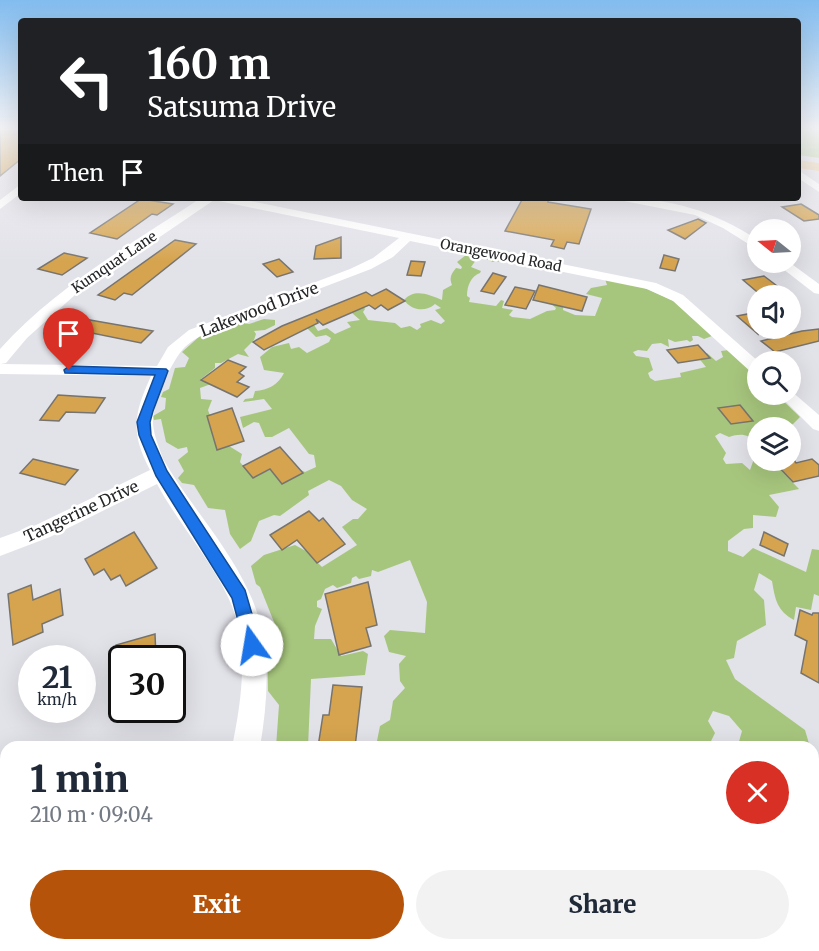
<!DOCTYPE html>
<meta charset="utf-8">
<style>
:root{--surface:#fff;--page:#f2f2f3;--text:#1f2937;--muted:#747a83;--accent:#b45309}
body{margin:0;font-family:Merriweather,serif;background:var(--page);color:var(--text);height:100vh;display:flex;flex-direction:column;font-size:22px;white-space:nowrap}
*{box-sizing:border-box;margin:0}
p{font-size:20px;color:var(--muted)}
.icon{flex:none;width:33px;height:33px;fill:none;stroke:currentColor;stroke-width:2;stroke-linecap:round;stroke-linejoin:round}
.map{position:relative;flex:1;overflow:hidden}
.drawer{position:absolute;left:0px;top:741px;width:819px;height:210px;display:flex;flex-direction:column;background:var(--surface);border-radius:18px 18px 0 0;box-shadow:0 6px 24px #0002}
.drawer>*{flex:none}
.banner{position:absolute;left:18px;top:18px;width:783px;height:183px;border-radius:6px;box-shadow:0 6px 24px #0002;background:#202124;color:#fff;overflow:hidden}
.needle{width:39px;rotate:288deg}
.controls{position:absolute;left:747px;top:219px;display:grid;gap:12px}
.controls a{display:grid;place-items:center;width:54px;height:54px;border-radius:50%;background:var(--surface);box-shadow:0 6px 24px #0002;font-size:30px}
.speed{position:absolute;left:18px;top:645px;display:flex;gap:12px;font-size:30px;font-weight:700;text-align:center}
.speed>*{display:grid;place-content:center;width:78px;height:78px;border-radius:50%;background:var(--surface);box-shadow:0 6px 24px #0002;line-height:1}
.speed small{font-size:15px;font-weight:400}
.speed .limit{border:3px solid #111;border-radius:9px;background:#fff;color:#111}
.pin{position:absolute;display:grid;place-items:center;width:51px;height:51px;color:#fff;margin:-62px -26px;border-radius:50% 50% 50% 0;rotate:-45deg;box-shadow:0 0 6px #0007}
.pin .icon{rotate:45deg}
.me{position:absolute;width:66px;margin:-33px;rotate:347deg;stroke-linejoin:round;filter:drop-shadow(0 0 4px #0008)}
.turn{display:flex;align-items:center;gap:21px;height:126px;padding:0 30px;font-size:27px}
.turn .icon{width:78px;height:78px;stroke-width:2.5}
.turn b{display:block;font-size:42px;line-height:51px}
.then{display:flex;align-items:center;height:57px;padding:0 30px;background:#0003;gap:12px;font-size:22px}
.round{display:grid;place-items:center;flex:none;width:63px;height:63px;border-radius:32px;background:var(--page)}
.overview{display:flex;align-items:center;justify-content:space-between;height:102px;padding:0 30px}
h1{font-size:36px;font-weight:800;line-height:45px}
.button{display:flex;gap:12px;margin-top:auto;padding:12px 30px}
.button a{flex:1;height:69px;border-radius:36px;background:var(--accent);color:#fff;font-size:24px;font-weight:800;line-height:69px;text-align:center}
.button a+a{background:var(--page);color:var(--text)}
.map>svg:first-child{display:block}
.green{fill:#a7c67d}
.building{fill:#d6a44e;stroke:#77746f;stroke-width:1.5}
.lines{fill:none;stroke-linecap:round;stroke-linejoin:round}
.minor{fill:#fff;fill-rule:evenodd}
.major{fill:#ecca93;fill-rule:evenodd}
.route{fill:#1a73e8;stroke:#114b97;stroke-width:1.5}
.labels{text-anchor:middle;stroke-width:5;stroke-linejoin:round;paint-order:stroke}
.far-street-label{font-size:14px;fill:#242527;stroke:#fff}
.street-label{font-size:16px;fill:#242527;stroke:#fff}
</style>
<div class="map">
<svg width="819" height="951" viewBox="0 0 819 951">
<rect width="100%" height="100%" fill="#e2e2e9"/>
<g class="green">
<path d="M 798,128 L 819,128 L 819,158 L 798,155 Z"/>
<path d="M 465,251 L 512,261 L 493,262 L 479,256 L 471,267 L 481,271 L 480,273 C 471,276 467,286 467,296 L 470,298 L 469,302 L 496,306 L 501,300 L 504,301 L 502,308 L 513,310 L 509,315 L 512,317 L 530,319 L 547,311 L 555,310 L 556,308 L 549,302 L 564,299 L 563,310 L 575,315 L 595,316 L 602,298 L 586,294 L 591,288 L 607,285 L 605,279 L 642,287 L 674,301 L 712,336 L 704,339 L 698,336 L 692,336 L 693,340 L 690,342 L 687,340 L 675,342 L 668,339 L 669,347 L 661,343 L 652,344 L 647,351 L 638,350 L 633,352 L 636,356 L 649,358 L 653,370 L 648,373 L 650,378 L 655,381 L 681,377 L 680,373 L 706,367 L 697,356 L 707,353 L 716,361 L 723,357 L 721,351 L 729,350 L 757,377 L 758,394 L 777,395 L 800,417 L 790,427 L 758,428 L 757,443 C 748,434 741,433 729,437 L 720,433 L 715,436 L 726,453 L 723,459 L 726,464 L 742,463 L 750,470 L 755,456 L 757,456 L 758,460 L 772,461 L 799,489 L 769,495 L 779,507 L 776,517 L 753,515 L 753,528 L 744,529 L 728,541 L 728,551 L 743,557 L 753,548 L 806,572 L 812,549 L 819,550 L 819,596 L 814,594 L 811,610 L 796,607 L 794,620 C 777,611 775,599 772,581 L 759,573 L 754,590 L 764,600 L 766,625 L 737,641 L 734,658 L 726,660 L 735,679 L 805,730 L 810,747 L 740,747 L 738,745 L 742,731 L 729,716 L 713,711 L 708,721 L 715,733 L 708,747 L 388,747 L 377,741 L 380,726 L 390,720 L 393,701 L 405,688 L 400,681 L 399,664 L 406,656 L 389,652 L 384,636 L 390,630 L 425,633 L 427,602 L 410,560 L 378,572 L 372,570 L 371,576 L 359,579 L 356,576 L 352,578 L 351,583 L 337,588 L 333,585 L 325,589 L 321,599 L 317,601 L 317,607 L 322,609 L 315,626 L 314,639 L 331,639 L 341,656 L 363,651 L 368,654 L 365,675 L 311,679 L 308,747 L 276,747 L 279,705 L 268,691 L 267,632 L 274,622 L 260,587 L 256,584 L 251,566 L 264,555 L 295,545 L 306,551 L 322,567 L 357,545 L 342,527 L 353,519 L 358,519 L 367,509 L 352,500 L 341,486 L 329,480 L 308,491 L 309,495 L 280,516 L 274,515 L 259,521 L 251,541 L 240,549 L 230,534 L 225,510 L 208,508 L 194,485 L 182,483 L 178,478 L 184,471 L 178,460 L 188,452 L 187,447 L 178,449 L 166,442 L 161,419 L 154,420 L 153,416 L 165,409 L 166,398 L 161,397 L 163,392 L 169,389 L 175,368 L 185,367 L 189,358 L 182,352 L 201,335 L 234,321 L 249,324 L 264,319 L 275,320 L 275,325 L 265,330 L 254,331 L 256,334 L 254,340 L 244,350 L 249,357 L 238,354 L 221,363 L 215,363 L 215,368 L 201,379 L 211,384 L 200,388 L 201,399 L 212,400 L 208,410 L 216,433 L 212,435 L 217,449 L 229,446 L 242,454 L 240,462 L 253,478 C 270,469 287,461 305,472 L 316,467 L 314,455 L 309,454 L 289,428 L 272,437 L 265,437 L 259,423 L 254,422 L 243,428 L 240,417 L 272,409 L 264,399 L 243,402 L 245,399 L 253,398 L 255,391 C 268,390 278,385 284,373 L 264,370 L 260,357 L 272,347 L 289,343 L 291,349 L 299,347 L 307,353 L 329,342 L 331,338 L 326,335 L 316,337 L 306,327 L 314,325 L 318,331 L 327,328 L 335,334 L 351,327 L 347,322 L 360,320 L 352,313 L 361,302 L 365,309 L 363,312 L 368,320 L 395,323 L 401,328 L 410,326 L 417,330 L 421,327 L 420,324 L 431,320 L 441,324 L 445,321 L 435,310 L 441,308 L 435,304 C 425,313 411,310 404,300 C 415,288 429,295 442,300 L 443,290 L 452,285 C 449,278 451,274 456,268 L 461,269 L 462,267 L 457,262 L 466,255 Z"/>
<path d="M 436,945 L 729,945 L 737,951 L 430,951 Z"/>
</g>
<g class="building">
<path d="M 0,128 L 21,128 L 21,159 L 0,176 Z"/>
<path d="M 523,198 L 548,200 L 548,202 L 591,209 L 579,244 L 567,242 L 564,249 L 551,246 L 554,240 L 505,231 Z"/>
<path d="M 141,199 L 173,204 L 157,215 L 152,214 L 117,239 L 90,233 Z"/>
<path d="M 801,204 L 819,215 L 819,219 L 804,221 L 782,207 Z"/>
<path d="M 698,219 L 706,223 L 685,239 L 668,230 Z"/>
<path d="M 341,237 L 341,258 L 314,259 L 316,246 Z"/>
<path d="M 175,240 L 196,244 L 132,295 L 124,293 L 115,300 L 98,295 Z"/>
<path d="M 64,253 L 87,258 L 62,275 L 38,269 Z"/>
<path d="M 664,255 L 679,259 L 675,271 L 660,268 Z"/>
<path d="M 279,259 L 293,272 L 277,277 L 263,264 Z"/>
<path d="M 411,261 L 425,262 L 421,276 L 407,275 Z"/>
<path d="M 493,273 L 506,277 L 494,294 L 481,291 Z"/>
<path d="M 764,276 L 785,292 L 762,296 L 743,280 Z"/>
<path d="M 539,285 L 587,297 L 582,311 L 533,300 Z"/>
<path d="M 515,287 L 535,291 L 526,309 L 505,305 Z"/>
<path d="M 386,289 L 405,301 L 388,310 L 381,305 L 375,309 L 369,305 L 323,325 L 316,319 L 318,323 L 264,350 L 253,342 L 282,326 L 366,292 L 372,296 Z"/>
<path d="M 758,312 L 758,334 L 737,316 Z"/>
<path d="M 66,316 L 90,320 L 153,331 L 141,343 L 92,333 L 80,344 L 51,338 L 63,328 L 69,328 L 64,327 Z"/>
<path d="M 819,329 L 819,341 L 775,352 L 761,341 L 802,331 Z"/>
<path d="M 698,345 L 710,358 L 678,363 L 667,350 Z"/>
<path d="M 228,360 L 246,367 L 239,373 L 244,376 L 237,382 L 249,387 L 237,397 L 201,380 Z"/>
<path d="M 58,395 L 105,398 L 95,413 L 66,412 L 59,421 L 40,420 Z"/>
<path d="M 740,405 L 753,421 L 731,424 L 718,408 Z"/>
<path d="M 232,408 L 244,441 L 217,450 L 207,416 Z"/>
<path d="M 280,447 L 303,473 L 282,484 L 270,469 L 253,478 L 243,466 Z"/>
<path d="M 33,459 L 78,470 L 65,485 L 20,473 Z"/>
<path d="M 812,459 L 819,465 L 819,476 L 793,482 L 772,460 L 794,460 L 796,463 Z"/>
<path d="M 309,511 L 319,521 L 323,518 L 345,544 L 317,563 L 297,540 L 282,550 L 270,535 Z"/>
<path d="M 134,532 L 157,568 L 126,586 L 120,575 L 111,580 L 104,569 L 94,575 L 85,559 Z"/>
<path d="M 764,532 L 788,544 L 784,556 L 760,545 Z"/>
<path d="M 368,582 L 377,625 L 366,628 L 371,646 L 339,655 L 325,594 Z"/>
<path d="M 31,585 L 33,600 L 60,589 L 63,615 L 42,624 L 43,632 L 13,645 L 8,594 Z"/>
<path d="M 800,610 L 812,615 L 813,613 L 819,613 L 819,683 L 801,673 L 807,641 L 795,635 Z"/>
<path d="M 155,634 L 156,658 L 115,658 L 116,645 Z"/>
<path d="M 333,685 L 362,687 L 355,747 L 318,747 L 323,715 L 329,715 Z"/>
</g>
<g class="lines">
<g class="minor">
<path d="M 798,170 L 819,184 L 819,192 L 798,178 Z"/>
<path d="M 21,184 L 21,193 L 0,209 L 0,200 Z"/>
<path d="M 201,198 L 235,198 L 656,283 L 683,295 L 759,362 L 758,362 L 758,374 L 752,373 L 673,301 L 647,289 L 410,241 L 393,257 L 371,269 L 217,328 C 205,333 194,339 185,347 C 171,361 152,404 153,424 C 154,436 159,447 163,459 C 189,504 226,543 248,590 C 272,639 269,694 260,747 L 232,747 C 242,699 250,643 228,597 C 209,557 178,523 157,484 L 50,537 L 0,556 L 0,538 L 36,525 L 150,470 C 130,433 134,413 151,376 L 0,374 L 0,349 C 57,286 131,244 201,198 ZM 214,200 L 399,238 L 373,258 L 350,269 L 189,330 L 168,347 L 157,366 L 1,364 L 6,363 L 27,338 L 76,294 Z"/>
<path d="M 618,198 C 672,198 713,211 758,240 L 758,250 L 723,228 L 695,215 L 624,201 Z"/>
<path d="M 774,262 L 789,262 L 819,284 L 819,294 L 814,293 Z"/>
<path d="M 790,390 L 819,415 L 819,431 L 813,429 L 778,394 L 790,394 Z"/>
<path d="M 190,945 L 224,945 L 223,951 L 189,951 Z"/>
</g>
<path class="major" d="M 798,160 L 819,163 L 819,171 L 798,168 Z"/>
</g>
<linearGradient id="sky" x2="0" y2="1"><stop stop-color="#82bcef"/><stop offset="0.49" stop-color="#f2f2f5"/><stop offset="1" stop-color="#f2f2f5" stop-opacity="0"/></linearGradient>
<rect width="819" height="262" fill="url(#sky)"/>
<path class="route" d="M 69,366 L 166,369 L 168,371 L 153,411 L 150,422 L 151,435 L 167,471 L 245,590 L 261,645 L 259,651 L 252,653 L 246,651 L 232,598 L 156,476 L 139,435 L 137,422 L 155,375 L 65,373 L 64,370 Z"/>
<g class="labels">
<g class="far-street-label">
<text transform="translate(501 255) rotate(11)" y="5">Orangewood Road</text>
<text transform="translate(114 262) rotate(-34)" y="5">Kumquat Lane</text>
</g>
<g class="street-label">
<text transform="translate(259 309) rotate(-21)" y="6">Lakewood Drive</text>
<text transform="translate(81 511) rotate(-25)" y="6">Tangerine Drive</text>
</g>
</g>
</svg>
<div class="controls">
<a><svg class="needle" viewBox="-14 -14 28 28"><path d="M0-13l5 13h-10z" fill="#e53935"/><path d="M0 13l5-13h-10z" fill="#747a83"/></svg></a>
<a><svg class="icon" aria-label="sound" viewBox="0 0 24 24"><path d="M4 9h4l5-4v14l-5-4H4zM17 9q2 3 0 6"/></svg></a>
<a><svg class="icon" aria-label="search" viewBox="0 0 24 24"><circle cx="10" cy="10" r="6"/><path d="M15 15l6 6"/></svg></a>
<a><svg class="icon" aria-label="layers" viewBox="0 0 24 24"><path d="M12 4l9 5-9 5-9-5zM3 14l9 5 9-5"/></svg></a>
</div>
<div class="speed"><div>21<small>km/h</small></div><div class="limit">30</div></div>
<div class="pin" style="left:69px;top:370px;background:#d93025"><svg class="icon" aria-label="arrive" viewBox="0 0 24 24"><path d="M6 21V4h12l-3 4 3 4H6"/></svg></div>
<svg class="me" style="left:252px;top:645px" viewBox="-20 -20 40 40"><circle r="19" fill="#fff"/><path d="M0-13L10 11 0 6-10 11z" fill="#1a73e8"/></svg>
<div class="banner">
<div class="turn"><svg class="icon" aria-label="left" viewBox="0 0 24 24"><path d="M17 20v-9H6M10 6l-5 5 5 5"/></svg><div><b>160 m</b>Satsuma Drive</div></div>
<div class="then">Then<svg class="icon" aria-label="arrive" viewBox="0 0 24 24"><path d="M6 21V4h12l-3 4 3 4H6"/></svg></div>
</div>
<section class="drawer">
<div class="overview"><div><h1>1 min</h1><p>210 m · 09:04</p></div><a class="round" style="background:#d93025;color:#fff"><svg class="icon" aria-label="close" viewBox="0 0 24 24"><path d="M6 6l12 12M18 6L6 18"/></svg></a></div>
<div class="button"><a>Exit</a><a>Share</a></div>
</section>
</div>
